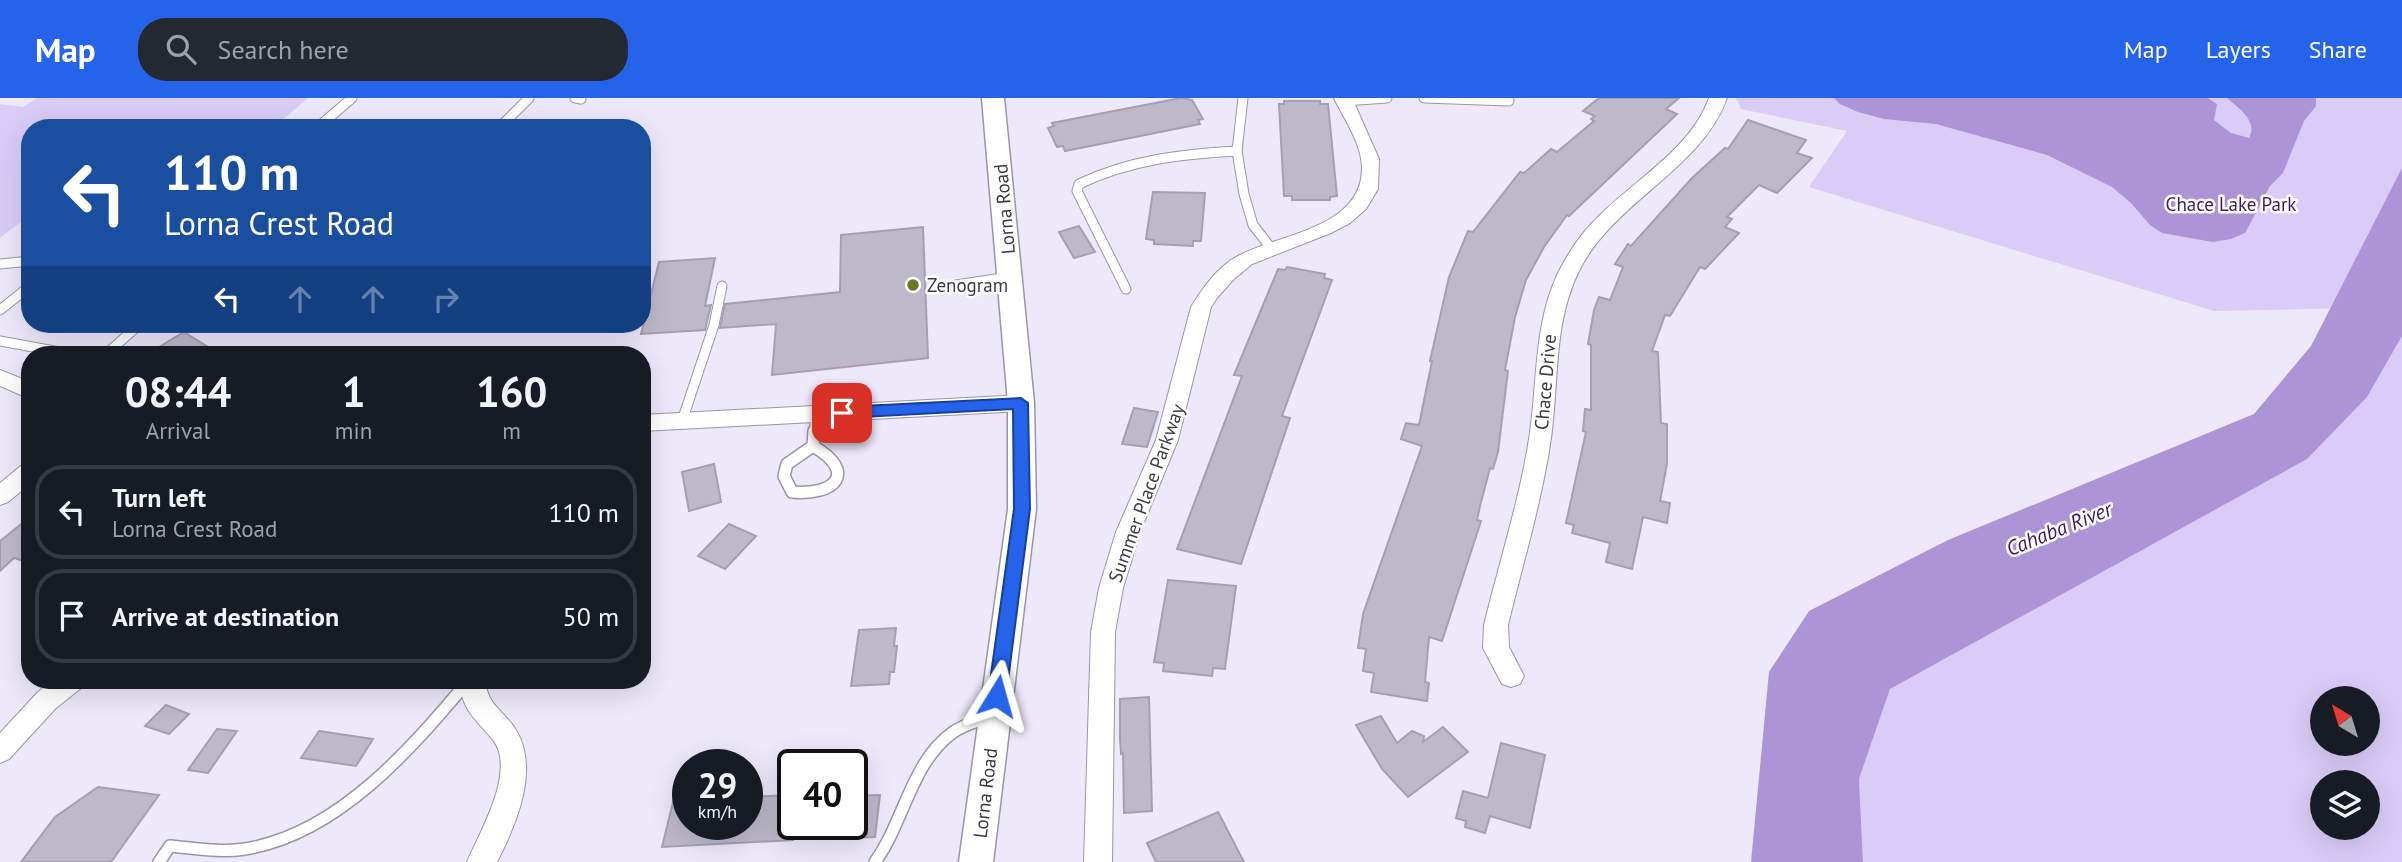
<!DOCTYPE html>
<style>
:root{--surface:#171b24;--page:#242831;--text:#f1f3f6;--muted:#9ea1a6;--line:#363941;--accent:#2563eb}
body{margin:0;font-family:"PT Sans",sans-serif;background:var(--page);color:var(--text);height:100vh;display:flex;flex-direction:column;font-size:26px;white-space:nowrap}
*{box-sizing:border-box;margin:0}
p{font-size:23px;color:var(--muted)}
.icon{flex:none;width:38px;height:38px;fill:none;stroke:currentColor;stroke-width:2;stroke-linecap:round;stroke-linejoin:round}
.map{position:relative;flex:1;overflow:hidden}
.side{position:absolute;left:21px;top:248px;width:630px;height:343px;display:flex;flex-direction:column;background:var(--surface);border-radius:28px;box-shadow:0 7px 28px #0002}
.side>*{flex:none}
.hud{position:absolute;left:21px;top:21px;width:630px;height:214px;border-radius:28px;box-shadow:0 7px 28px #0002;background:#1a4fa0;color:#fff;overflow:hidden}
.needle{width:46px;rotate:322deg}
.fabs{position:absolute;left:2310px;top:588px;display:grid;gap:14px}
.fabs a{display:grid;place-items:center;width:70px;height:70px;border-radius:50%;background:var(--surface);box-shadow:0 7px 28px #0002;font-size:35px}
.speed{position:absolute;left:672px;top:651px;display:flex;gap:14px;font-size:35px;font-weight:700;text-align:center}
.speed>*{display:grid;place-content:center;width:91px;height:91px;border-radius:50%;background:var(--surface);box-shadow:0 7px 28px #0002;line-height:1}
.speed small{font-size:18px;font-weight:400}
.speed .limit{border:4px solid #111;border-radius:10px;background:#fff;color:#111}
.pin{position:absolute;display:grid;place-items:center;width:60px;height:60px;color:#fff;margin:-30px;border-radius:14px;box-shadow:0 4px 10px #0006}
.me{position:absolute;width:77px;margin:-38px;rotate:8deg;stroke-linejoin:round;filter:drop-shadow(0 0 5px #0008)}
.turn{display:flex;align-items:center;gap:24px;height:147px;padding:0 28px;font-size:32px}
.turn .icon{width:91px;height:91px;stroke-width:2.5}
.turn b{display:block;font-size:49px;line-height:60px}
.lanes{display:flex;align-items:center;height:66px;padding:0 28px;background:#0003;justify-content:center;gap:35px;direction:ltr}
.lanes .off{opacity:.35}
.eta{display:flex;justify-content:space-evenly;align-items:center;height:119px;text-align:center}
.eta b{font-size:42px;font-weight:800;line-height:49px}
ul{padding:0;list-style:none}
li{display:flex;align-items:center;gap:21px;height:94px;margin:0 14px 10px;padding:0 14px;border:4px solid var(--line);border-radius:28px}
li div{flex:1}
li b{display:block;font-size:26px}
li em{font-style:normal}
header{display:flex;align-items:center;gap:42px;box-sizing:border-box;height:98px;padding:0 35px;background:var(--accent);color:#fff}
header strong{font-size:33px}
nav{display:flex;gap:38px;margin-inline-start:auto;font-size:24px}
.search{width:490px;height:63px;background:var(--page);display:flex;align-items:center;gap:18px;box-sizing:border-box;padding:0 24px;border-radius:28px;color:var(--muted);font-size:26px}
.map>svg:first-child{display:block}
.green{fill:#d9ccf7;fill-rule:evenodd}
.water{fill:#ab95d6}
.building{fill:#beb9c9;stroke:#a5a0b0;stroke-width:2}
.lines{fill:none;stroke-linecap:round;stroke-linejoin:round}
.service-far1-casing{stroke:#9b96a6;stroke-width:11}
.service-casing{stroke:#9b96a6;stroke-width:14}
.minor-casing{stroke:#9b96a6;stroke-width:2}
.tertiary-casing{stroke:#9b96a6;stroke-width:3}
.service-far1{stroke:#fff;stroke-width:9}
.service{stroke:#fff;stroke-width:11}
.minor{fill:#fff;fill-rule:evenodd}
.tertiary{fill:#fff;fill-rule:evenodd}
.route{fill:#2563eb;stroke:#184099;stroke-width:2}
.poi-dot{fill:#687724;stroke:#fff;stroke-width:2.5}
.labels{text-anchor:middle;stroke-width:5;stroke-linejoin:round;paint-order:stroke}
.park-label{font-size:19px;fill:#3d1b67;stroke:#fff}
.street-label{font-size:19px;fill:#3c3a41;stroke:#fff}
.poi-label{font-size:19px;fill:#3c3a41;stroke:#fff;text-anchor:start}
.water-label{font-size:21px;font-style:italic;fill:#3a1964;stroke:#fff}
</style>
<header>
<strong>Map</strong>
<div class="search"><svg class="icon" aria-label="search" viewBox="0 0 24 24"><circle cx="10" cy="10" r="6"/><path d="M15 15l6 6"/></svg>Search here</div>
<nav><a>Map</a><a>Layers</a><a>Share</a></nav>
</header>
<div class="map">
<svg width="2402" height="764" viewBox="0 0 2402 764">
<rect width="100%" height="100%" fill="#ede8fa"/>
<g class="green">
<path d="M 37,0 L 308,0 L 273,30 L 30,30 L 30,117 L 0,140 L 0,6 L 23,9 Z"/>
<path d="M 1736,0 L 2402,0 L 2402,209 L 2214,213 L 1809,89 L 1847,33 L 1741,11 Z"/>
<path d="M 2402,238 L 2402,764 L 1863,764 L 1859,681 L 1890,591 L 2015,522 L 2367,299 ZM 2322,600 L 2368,600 L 2368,646 L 2322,646 ZM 2322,684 L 2368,684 L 2368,730 L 2322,730 Z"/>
</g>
<g class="water">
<path d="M 1834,0 L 2208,0 L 2217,6 L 2214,22 L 2231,35 L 2249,40 C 2258,22 2239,11 2227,0 L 2316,0 L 2316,8 L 2304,23 L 2283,75 L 2270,88 L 2245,135 L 2231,141 L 2213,144 L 2162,135 L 2150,127 L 2131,105 L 2112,89 L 2047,57 L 1936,26 L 1884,21 L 1858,14 L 1840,6 Z"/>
<path d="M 2402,70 L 2402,238 L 2367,299 L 2307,361 L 1890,591 L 1859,681 L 1863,764 L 1751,764 L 1769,574 L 1809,513 L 1948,442 L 2254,316 L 2311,248 Z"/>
</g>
<g class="building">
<path d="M 1181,0 L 1192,2 L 1203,21 L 1198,22 L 1200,26 L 1065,53 L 1063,48 L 1057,49 L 1048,30 L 1054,28 L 1052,25 Z"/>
<path d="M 1599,0 L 1679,0 L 1666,11 L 1677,16 L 1569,118 L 1567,117 L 1544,149 L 1526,182 L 1515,219 L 1505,272 L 1508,273 L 1498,354 L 1493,371 L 1490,370 L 1480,408 L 1477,422 L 1481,423 L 1442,543 L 1429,539 L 1425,584 L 1429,585 L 1427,603 L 1371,594 L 1374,575 L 1363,573 L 1366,551 L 1358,550 L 1363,516 L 1422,348 L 1401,341 L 1406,325 L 1419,327 L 1432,263 L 1430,263 L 1449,179 L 1468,133 L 1473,134 L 1520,74 L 1524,75 L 1551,51 L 1557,54 L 1594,23 L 1591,21 L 1595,18 L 1583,13 Z"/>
<path d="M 1284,3 L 1320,3 L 1320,6 L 1328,6 L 1337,98 L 1330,99 L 1330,102 L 1292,102 L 1292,98 L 1284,98 L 1279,6 L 1284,6 Z"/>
<path d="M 1748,22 L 1806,42 L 1797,55 L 1812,60 L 1777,95 L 1759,87 L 1727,119 L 1732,121 L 1725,129 L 1739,135 L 1705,171 L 1700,169 L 1670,218 L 1665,217 L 1652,253 L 1658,254 L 1661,325 L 1667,326 L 1667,366 L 1660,403 L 1670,405 L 1667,425 L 1643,419 L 1632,471 L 1606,464 L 1610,445 L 1572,435 L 1574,427 L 1566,425 L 1586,334 L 1583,333 L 1585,311 L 1591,312 L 1591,247 L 1588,246 L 1594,212 L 1599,199 L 1610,202 L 1623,169 L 1615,166 L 1628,146 L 1631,148 L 1692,80 L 1725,50 L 1728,51 Z"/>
<path d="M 1153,94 L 1205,95 L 1201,143 L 1193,143 L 1193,148 L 1154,146 L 1154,142 L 1146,141 Z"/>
<path d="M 1079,128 L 1095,154 L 1074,160 L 1059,134 Z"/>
<path d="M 923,129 L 928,260 L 772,277 L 776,226 L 720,230 L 725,206 L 840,194 L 841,137 Z"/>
<path d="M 715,160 L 705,208 L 711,207 L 705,232 L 641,236 L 659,164 Z"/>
<path d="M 1287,169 L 1325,176 L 1324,180 L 1332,182 L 1282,318 L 1290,320 L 1241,466 L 1177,451 L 1242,278 L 1234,277 L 1278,171 L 1285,172 Z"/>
<path d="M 184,234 L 208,249 L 194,257 L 146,257 Z"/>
<path d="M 1134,310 L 1158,314 L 1147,349 L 1122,346 Z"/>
<path d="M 714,366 L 721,404 L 689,413 L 682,374 Z"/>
<path d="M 30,419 L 30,465 L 14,460 L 0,473 L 0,443 Z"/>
<path d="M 729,426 L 756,438 L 725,471 L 698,458 Z"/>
<path d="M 1168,482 L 1236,488 L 1225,571 L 1213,570 L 1212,578 L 1163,573 L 1164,565 L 1154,564 Z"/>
<path d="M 896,530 L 894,548 L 897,548 L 894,574 L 890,574 L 889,586 L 851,588 L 859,532 Z"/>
<path d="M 1149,599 L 1152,713 L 1124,715 L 1123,655 L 1121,656 L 1120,641 L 1120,601 Z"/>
<path d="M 166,607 L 189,616 L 169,636 L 145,628 Z"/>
<path d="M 1381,618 L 1397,645 L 1412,633 L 1424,638 L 1423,644 L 1443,629 L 1468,654 L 1408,699 L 1382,671 L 1356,627 Z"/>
<path d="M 217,631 L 237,633 L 208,675 L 188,672 Z"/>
<path d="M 319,633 L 373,641 L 356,668 L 301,660 Z"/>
<path d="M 1501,645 L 1545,657 L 1530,730 L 1490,718 L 1485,735 L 1465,729 L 1466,723 L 1456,720 L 1463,693 L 1488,700 Z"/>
<path d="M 681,672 L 688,672 L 688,726 L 747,726 L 747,699 L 793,697 L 793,742 L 662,749 Z"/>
<path d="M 98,689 L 159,697 L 111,764 L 21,764 L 55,719 Z"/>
<path d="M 880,697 L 875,739 L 852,740 L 852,698 Z"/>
<path d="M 1218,714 L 1244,764 L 1156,764 L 1147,745 Z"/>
</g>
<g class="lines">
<g class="service-far1-casing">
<g id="service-far1">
<path d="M 575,0 L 581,1"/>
<path d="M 1424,0 L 1509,3"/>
<path d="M 1344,3 L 1387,0"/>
<path d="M 317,30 L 352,0"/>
<path d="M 499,30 L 529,0"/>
<path d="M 1237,53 L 1243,0"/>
<path d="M 0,166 L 30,163"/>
<path d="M 956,187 L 1009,179"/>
<path d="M 1126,191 L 1077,93 L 1079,86 C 1129,62 1182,56 1237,53 L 1244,96 L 1253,127 L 1271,150"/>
<path d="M 0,212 L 30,188"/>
<path d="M 0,243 L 76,257"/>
<path d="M 105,257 L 140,226"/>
<path d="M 682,323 L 714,227 L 722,188"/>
<path d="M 814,335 L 816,316"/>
</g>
</g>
<g class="service-casing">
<g id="service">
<path d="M 813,348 C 859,375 834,398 792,394 L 784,378 L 787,366 Z"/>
<path d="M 813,348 L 814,333"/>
<path d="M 159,764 L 170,748 C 194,750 221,755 245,751 C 338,736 411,651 468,583"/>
<path d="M 875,764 C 904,724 911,665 952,635 C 964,626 979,623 992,618"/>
</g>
</g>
<g class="minor-casing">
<g id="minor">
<path d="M 1334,0 L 1352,0 L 1379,61 L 1378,91 L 1366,111 L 1350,125 L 1331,135 L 1252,166 L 1233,182 L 1217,200 L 1211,209 L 1178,342 L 1140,434 L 1123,490 L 1115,534 L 1112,764 L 1084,764 L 1091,534 L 1099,490 L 1116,434 L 1156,342 L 1191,209 C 1203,190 1217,169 1238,158 C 1278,136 1362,131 1362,70 C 1362,46 1344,21 1334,0 Z"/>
<path d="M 1709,0 L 1727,0 C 1702,71 1613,104 1579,173 C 1553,225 1559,284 1551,340 C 1542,403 1523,465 1508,527 L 1509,549 L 1524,578 L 1520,586 L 1511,589 L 1502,586 L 1483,550 L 1484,527 C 1499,465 1519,404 1529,341 C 1538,285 1533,228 1558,175 C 1568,155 1582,134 1598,119 C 1634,82 1691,51 1709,0 Z"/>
<path d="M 0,272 L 30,284 L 30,301 L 0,288 Z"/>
<path d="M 1021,297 L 1029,300 L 1032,305 L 1029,310 L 1021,313 L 642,333 L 642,317 Z"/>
<path d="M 30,365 L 30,386 L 8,404 L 0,407 L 0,385 L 22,367 Z"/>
<path d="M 52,583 L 84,583 L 80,591 L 56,610 L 9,661 L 0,665 L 0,635 L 38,594 Z"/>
<path d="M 459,583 L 485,583 C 489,610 503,611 516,632 C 540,672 516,727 497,764 L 467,764 C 479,735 517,673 493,642 C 475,620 463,614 459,583 Z"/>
</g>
</g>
<g class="tertiary-casing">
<path id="tertiary" d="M 982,0 L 1004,0 L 1034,305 L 1036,411 L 993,764 L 959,764 L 1008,411 L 1008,305 Z"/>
</g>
<use href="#service-far1" class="service-far1"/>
<use href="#service" class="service"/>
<use href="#minor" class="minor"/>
<use href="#tertiary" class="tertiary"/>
</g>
<path class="route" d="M 1021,300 L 1028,305 L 1030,411 L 1006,598 L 1004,604 L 997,606 L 991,604 L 988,598 L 1014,411 L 1013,311 L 842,320 L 834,315 L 842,309 Z"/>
<circle class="poi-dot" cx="913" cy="187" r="7"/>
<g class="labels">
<g class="park-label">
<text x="2231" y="113">Chace Lake Park</text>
</g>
<g class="street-label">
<text transform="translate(1004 111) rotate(-95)" y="7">Lorna Road</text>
<text transform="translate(1545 284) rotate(-85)" y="7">Chace Drive</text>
<text transform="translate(1146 395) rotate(-70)" y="7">Summer Place Parkway</text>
<text transform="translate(985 695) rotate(-83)" y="7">Lorna Road</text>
</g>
<g class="poi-label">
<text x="927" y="194">Zenogram</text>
</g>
<g class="water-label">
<text transform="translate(2059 431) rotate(-22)" y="7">Cahaba River</text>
</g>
</g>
</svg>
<div class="fabs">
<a><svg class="needle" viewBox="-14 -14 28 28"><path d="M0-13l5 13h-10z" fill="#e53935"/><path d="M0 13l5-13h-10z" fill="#9ea1a6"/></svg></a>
<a><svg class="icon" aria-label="layers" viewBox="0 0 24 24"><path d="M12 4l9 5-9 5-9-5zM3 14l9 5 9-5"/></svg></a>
</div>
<div class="speed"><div>29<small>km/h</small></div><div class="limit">40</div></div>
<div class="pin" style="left:842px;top:315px;background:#d93025"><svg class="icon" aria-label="arrive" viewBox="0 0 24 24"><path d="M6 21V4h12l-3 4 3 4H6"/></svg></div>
<svg class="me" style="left:997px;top:598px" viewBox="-20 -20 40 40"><path d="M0-17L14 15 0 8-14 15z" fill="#2563eb" stroke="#fff" stroke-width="4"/></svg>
<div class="hud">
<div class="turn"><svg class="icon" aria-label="left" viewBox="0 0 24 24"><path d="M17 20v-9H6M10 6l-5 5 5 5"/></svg><div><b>110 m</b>Lorna Crest Road</div></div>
<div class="lanes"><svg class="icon" aria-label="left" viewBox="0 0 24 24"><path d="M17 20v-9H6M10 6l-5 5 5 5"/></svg><svg class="icon off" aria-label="ahead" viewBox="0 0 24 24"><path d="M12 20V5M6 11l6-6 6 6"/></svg><svg class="icon off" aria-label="ahead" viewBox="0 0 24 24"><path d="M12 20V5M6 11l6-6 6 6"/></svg><svg class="icon off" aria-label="right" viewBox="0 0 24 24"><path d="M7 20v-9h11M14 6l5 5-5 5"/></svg></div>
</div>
<section class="side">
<div class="eta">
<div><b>08:44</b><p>Arrival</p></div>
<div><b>1</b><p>min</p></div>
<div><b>160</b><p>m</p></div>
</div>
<ul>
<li><svg class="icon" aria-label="left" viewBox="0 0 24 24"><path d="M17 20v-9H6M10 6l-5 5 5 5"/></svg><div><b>Turn left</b><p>Lorna Crest Road</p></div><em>110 m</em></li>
<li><svg class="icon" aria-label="arrive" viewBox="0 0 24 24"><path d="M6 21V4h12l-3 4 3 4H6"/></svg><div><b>Arrive at destination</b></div><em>50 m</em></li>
</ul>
</section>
</div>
